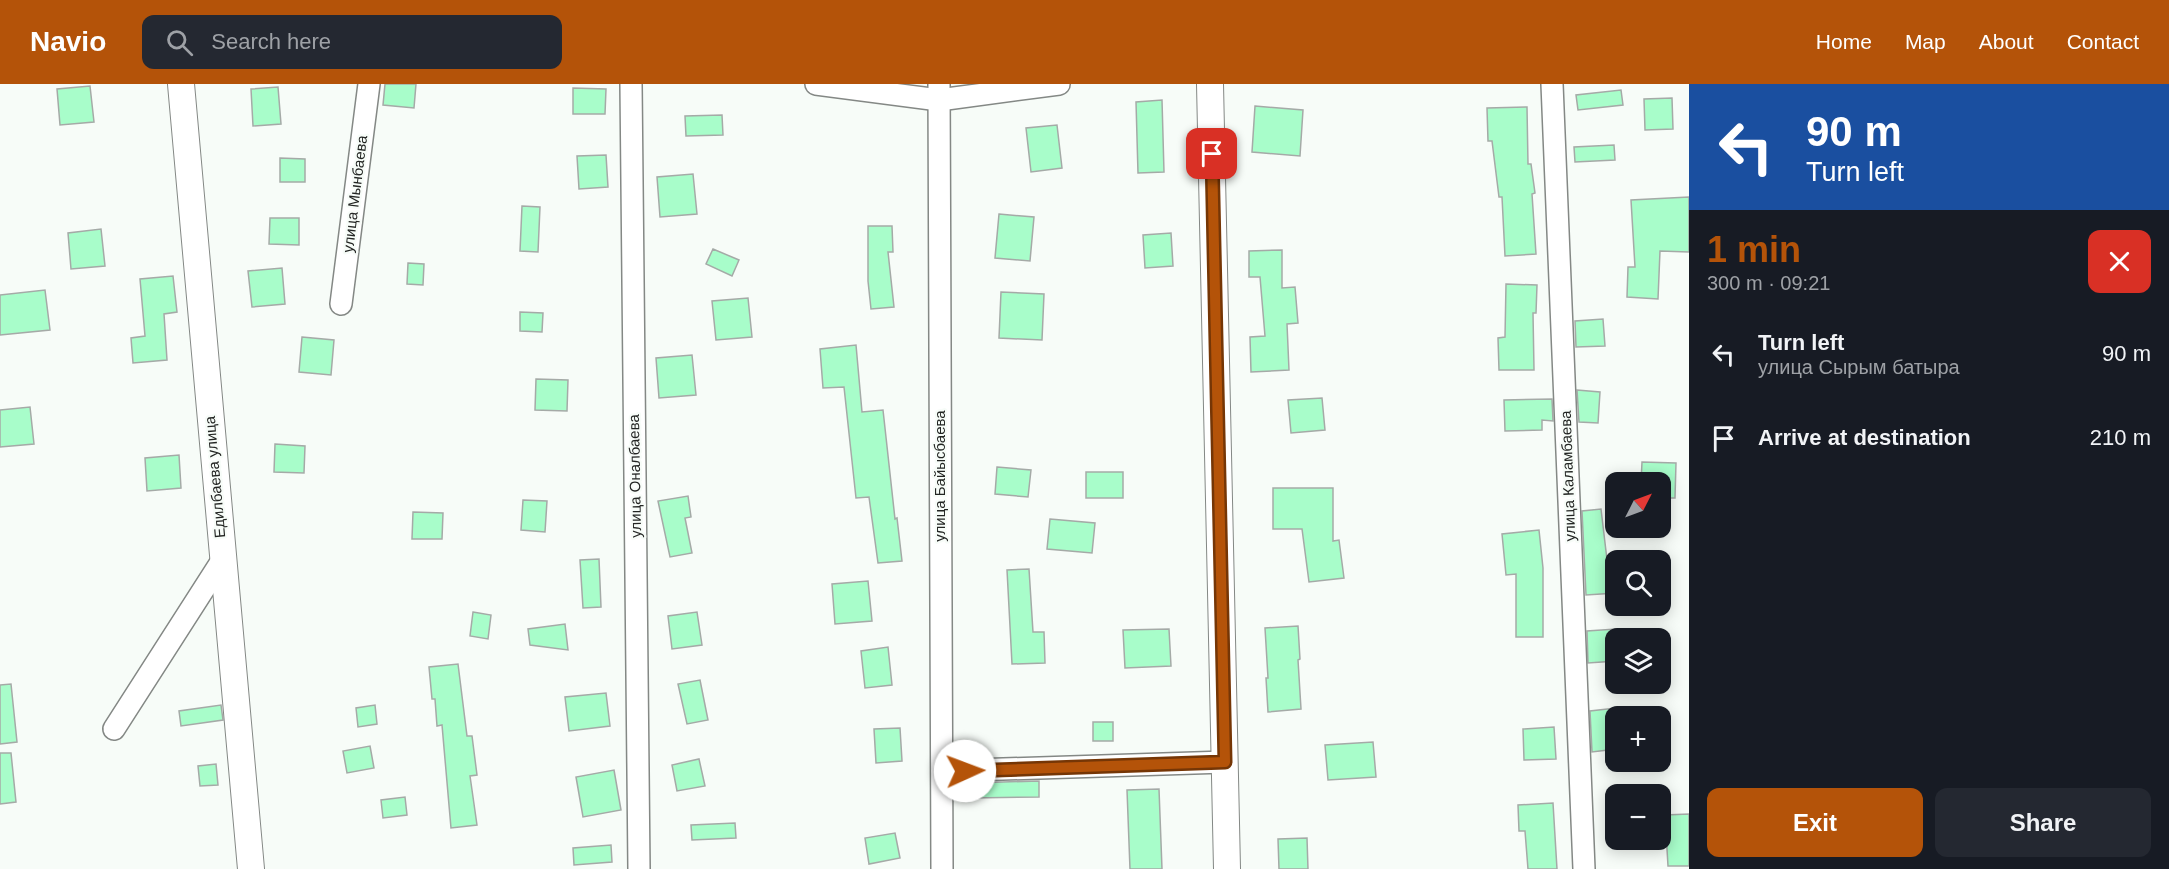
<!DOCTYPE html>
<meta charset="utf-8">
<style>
:root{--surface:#171b24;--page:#242831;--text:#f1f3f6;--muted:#9ea1a6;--accent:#b45309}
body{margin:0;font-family:Helvetica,sans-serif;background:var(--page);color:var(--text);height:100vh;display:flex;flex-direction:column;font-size:22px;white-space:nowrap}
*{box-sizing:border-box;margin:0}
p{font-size:20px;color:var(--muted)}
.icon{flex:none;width:33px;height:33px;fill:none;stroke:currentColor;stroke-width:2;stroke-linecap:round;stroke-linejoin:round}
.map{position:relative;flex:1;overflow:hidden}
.drawer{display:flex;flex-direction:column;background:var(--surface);width:480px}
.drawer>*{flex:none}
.banner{background:#1a4fa0;color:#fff;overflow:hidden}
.needle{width:39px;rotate:48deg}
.controls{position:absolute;left:1605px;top:388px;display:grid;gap:12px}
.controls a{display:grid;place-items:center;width:66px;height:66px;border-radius:12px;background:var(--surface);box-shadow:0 3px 15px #0003;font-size:30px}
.pin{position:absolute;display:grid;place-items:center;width:51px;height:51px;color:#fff;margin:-26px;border-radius:12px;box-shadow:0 3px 9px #0006}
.me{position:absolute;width:66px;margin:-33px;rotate:88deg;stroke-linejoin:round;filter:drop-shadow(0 0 4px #0008)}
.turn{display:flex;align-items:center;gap:21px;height:126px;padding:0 18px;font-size:27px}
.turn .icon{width:78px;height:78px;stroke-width:2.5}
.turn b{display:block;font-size:42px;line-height:51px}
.round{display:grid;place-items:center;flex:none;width:63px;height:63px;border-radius:12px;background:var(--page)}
.overview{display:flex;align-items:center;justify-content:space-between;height:102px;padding:0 18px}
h1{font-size:36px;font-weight:800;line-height:45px;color:var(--accent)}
.primary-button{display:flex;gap:12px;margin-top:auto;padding:12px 18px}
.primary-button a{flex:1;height:69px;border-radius:12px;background:var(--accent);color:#fff;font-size:24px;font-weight:800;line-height:69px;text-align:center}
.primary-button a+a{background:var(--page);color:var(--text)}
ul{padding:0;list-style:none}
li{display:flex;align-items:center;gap:18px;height:84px;padding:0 18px}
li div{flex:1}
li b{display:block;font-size:22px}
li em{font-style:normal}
header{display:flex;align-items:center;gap:36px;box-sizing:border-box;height:84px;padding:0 30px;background:var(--accent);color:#fff}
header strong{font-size:28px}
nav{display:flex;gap:33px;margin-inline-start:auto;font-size:21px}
.search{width:420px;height:54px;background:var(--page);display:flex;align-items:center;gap:15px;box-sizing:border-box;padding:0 21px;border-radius:12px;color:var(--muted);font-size:22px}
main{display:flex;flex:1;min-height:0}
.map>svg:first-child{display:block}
.building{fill:#a8fdca;stroke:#a5aaa7;stroke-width:1.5}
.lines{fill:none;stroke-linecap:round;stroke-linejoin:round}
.minor-casing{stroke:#848885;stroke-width:24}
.tertiary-casing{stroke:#848885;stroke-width:28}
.minor{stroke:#fff;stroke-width:21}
.tertiary{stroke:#fff;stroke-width:26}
.route-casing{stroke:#753606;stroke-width:15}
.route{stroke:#b45309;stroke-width:10}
.labels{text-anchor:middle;stroke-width:4.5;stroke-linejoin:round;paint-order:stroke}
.street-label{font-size:15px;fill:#232523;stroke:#f7fcf8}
</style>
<header>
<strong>Navio</strong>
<div class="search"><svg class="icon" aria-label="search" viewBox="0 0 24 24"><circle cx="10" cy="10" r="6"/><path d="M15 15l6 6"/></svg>Search here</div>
<nav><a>Home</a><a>Map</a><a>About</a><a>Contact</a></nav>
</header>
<main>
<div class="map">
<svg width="1689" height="785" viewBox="0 0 1689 785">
<rect width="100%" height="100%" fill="#f7fcf8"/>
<g class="building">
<path d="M 385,0 L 416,0 L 414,24 L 383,21 Z"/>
<path d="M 90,2 L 94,38 L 60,41 L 57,5 Z"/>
<path d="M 278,3 L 281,40 L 253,42 L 251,5 Z"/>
<path d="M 573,4 L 606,5 L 605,30 L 573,30 Z"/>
<path d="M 1621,6 L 1623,21 L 1578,26 L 1576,11 Z"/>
<path d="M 1672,14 L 1673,45 L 1645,46 L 1644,15 Z"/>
<path d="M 1162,16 L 1164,88 L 1138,89 L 1136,18 Z"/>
<path d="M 1255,22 L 1303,26 L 1300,72 L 1252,68 Z"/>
<path d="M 1527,23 L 1528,80 L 1531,80 L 1535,109 L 1532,110 L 1536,170 L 1505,172 L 1502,113 L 1499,113 L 1492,57 L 1488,57 L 1487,24 Z"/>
<path d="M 722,31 L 723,51 L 686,52 L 685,32 Z"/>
<path d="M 1057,41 L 1062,84 L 1031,88 L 1026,44 Z"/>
<path d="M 1614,61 L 1615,76 L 1575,78 L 1574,63 Z"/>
<path d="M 606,71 L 608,103 L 579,105 L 577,72 Z"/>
<path d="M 280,74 L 305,75 L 305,98 L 280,98 Z"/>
<path d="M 693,90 L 697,130 L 660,133 L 657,93 Z"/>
<path d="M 1689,113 L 1689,168 L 1660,167 L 1658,215 L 1627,213 L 1628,183 L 1635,183 L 1631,116 Z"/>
<path d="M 522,122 L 540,123 L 538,168 L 520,167 Z"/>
<path d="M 999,130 L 1034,133 L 1030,177 L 995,174 Z"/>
<path d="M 270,134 L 299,134 L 299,161 L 269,160 Z"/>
<path d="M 868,142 L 892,142 L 893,168 L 888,168 L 894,223 L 871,225 L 868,197 Z"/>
<path d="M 101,145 L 105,182 L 71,185 L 68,149 Z"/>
<path d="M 1171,149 L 1173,182 L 1145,184 L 1143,151 Z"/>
<path d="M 713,165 L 739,176 L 732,192 L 706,180 Z"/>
<path d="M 1282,166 L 1282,204 L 1295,203 L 1298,239 L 1287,240 L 1289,286 L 1251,288 L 1250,253 L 1265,252 L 1260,193 L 1249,193 L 1249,167 Z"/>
<path d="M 408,179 L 424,180 L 423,201 L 407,200 Z"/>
<path d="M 282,184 L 285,220 L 252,223 L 248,187 Z"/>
<path d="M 173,192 L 177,228 L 164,230 L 167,276 L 133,279 L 131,254 L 145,252 L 140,195 Z"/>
<path d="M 1506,200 L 1537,201 L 1536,229 L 1533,229 L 1534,286 L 1499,286 L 1498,254 L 1505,253 Z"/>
<path d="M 45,206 L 50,246 L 0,251 L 0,211 Z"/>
<path d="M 1001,208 L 1044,210 L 1042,256 L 999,254 Z"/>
<path d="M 748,214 L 752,253 L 716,256 L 712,217 Z"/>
<path d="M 520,228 L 543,229 L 542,248 L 520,247 Z"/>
<path d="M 1603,235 L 1605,262 L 1576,263 L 1575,237 Z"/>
<path d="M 302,253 L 334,256 L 331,291 L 299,288 Z"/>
<path d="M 856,261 L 862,328 L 883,326 L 895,435 L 897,434 L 902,477 L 878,479 L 869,413 L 856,414 L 844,303 L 823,304 L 820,265 Z"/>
<path d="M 692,271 L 696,311 L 659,314 L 656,274 Z"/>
<path d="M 536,295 L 568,296 L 567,327 L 535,326 Z"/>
<path d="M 1577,306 L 1600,308 L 1598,339 L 1579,338 Z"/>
<path d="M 1322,314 L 1325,346 L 1291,349 L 1288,316 Z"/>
<path d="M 1552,315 L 1553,337 L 1542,336 L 1542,346 L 1505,347 L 1504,316 Z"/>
<path d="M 30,323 L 34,360 L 0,363 L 0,326 Z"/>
<path d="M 275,360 L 305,362 L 304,389 L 274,388 Z"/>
<path d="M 179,371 L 181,404 L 147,407 L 145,374 Z"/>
<path d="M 1642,378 L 1676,379 L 1675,414 L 1660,414 L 1660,399 L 1641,399 Z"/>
<path d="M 997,383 L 1031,386 L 1028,413 L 995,410 Z"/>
<rect x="1086" y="388" width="37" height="26"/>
<path d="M 1273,404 L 1333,404 L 1333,457 L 1339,456 L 1344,494 L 1309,498 L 1302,445 L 1273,445 Z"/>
<path d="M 688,412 L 691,433 L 685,434 L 692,469 L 670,473 L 658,417 Z"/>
<path d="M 523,416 L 547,417 L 545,448 L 521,446 Z"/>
<path d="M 1601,425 L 1608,484 L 1614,484 L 1616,509 L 1586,511 L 1582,427 Z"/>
<path d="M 413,428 L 443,429 L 442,455 L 412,455 Z"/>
<path d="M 1050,435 L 1095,439 L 1092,469 L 1047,465 Z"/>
<path d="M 1539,446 L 1543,484 L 1543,553 L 1516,553 L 1516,490 L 1506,491 L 1502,450 Z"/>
<path d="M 599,475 L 601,523 L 583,524 L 580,476 Z"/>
<path d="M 1029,485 L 1033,548 L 1044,548 L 1045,579 L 1012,580 L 1007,486 Z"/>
<path d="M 868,497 L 872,537 L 835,540 L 832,500 Z"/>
<path d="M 473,528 L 491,531 L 488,555 L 470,552 Z"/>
<path d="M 697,528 L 702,561 L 672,565 L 668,532 Z"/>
<path d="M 565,540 L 568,566 L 530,561 L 528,545 Z"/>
<path d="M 1298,542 L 1300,575 L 1298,576 L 1301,625 L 1268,628 L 1266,594 L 1268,594 L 1265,544 Z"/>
<path d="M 1169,545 L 1171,582 L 1125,584 L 1123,546 Z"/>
<path d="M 1616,545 L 1616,577 L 1588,579 L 1587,547 Z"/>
<path d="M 888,563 L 892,601 L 865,604 L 861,567 Z"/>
<path d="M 458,580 L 467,652 L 472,652 L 477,691 L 470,692 L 477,741 L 451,744 L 442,641 L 437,642 L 435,615 L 432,615 L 429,583 Z"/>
<path d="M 700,596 L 708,636 L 687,640 L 678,600 Z"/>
<path d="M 11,600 L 17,658 L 0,660 L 0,601 Z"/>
<path d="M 606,609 L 610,642 L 569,647 L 565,613 Z"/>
<path d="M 221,621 L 223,636 L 181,642 L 179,627 Z"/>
<path d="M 375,621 L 377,640 L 358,643 L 356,624 Z"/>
<path d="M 1616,624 L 1616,665 L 1592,668 L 1590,627 Z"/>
<rect x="1093" y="638" width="20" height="19"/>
<path d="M 1554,643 L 1556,675 L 1524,676 L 1523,645 Z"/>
<path d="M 900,644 L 902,677 L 876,679 L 874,645 Z"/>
<path d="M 1373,658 L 1376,693 L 1328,696 L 1325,661 Z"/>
<path d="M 370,662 L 374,684 L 347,689 L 343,667 Z"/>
<path d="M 0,669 L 11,669 L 16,718 L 0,720 Z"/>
<path d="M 699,675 L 705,702 L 677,707 L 672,681 Z"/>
<path d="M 216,680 L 218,701 L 200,702 L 198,682 Z"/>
<path d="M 614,686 L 621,726 L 583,733 L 576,693 Z"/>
<path d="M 1039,697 L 1039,713 L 971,714 L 971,699 Z"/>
<path d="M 1159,705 L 1162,785 L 1130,785 L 1127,706 Z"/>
<path d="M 405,713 L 407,731 L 383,734 L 381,716 Z"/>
<path d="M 1553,719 L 1557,785 L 1528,785 L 1525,747 L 1519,747 L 1518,721 Z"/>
<path d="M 1689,730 L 1689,782 L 1668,782 L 1665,731 Z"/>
<path d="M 735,739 L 736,754 L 692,756 L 691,741 Z"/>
<path d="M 895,749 L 900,774 L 869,780 L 865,754 Z"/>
<path d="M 1307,754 L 1308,785 L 1279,785 L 1278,755 Z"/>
<path d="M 611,761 L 612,778 L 574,781 L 573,764 Z"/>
</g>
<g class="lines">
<g class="minor-casing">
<g id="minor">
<path d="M 631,0 L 639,785"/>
<path d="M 816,0 L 939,16 L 1059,0"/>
<path d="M 939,0 L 942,785"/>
<path d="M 1552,0 L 1584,785"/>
<path d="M 341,220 L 369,0"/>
<path d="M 114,645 L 223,475"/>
<path d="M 942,687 L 1225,678"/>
</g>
</g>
<g class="tertiary-casing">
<g id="tertiary">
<path d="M 181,0 L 251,785"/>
<path d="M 1210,0 L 1227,785"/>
</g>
</g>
<use href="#minor" class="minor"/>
<use href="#tertiary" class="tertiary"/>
</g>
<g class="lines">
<g class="route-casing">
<path id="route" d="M 965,687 L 1225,678 L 1212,70"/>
</g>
<use href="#route" class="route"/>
</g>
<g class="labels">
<g class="street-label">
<text transform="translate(355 110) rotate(-83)" y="5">улица Мынбаева</text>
<text transform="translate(635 392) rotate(-91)" y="5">улица Оналбаева</text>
<text transform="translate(940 392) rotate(-90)" y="5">улица Байысбаева</text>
<text transform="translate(1568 392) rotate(-92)" y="5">улица Каламбаева</text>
<text transform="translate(215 393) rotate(-95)" y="5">Едилбаева улица</text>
</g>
</g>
</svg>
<div class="controls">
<a><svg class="needle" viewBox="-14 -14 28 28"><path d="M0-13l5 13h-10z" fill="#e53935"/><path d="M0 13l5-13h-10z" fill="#9ea1a6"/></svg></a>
<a><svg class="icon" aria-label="search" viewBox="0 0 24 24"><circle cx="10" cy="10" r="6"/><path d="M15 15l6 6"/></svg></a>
<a><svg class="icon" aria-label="layers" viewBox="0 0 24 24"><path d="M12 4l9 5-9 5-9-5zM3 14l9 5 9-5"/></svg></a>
<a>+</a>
<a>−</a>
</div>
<div class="pin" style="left:1212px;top:70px;background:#d93025"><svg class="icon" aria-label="arrive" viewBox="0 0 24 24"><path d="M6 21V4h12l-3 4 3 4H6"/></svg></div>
<svg class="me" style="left:965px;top:687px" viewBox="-20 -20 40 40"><circle r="19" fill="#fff"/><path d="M0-13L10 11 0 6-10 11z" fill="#b45309"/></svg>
</div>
<section class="drawer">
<div class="banner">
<div class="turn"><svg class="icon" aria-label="left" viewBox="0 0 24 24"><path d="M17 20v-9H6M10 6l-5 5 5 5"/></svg><div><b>90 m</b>Turn left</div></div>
</div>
<div class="overview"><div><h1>1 min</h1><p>300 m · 09:21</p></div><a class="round" style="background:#d93025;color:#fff"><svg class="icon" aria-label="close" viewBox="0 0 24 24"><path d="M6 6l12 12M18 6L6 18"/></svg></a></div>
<ul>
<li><svg class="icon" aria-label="left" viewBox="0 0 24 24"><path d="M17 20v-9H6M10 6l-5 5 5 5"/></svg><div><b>Turn left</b><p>улица Сырым батыра</p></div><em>90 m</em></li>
<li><svg class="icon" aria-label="arrive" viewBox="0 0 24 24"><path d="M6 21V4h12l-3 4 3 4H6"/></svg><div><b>Arrive at destination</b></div><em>210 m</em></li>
</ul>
<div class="primary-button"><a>Exit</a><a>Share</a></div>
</section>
</main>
